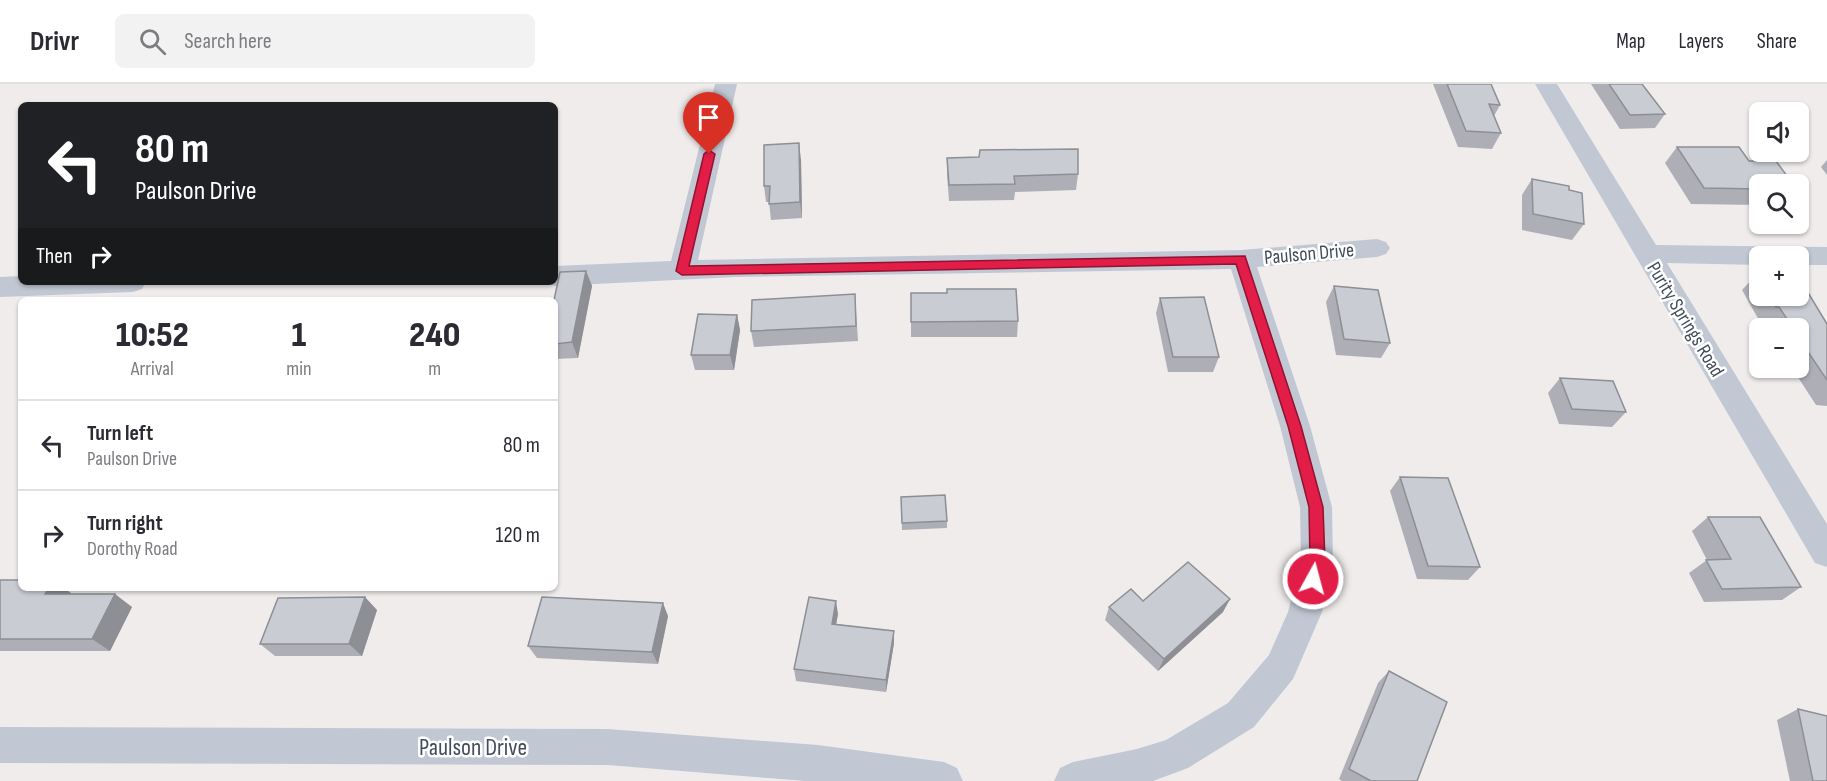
<!DOCTYPE html>
<meta charset="utf-8">
<style>
:root{--surface:#fff;--page:#f2f2f3;--text:#2b2b33;--muted:#7c7c81;--line:#e1e1e2}
body{margin:0;font-family:"Sofia Sans Condensed",sans-serif;background:var(--page);color:var(--text);height:100vh;display:flex;flex-direction:column;font-size:22px;white-space:nowrap}
*{box-sizing:border-box;margin:0}
p{font-size:20px;color:var(--muted)}
.icon{flex:none;width:33px;height:33px;fill:none;stroke:currentColor;stroke-width:2;stroke-linecap:round;stroke-linejoin:round}
.map{position:relative;flex:1;overflow:hidden}
.details{position:absolute;left:18px;top:213px;width:540px;height:294px;display:flex;flex-direction:column;background:var(--surface);border-radius:9px;box-shadow:0 2px 4px #0004}
.details>*{flex:none}
.guide{position:absolute;left:18px;top:18px;width:540px;height:183px;border-radius:9px;box-shadow:0 2px 4px #0004;background:#202124;color:#fff;overflow:hidden}
.buttons{position:absolute;left:1749px;top:18px;display:grid;gap:12px}
.buttons a{display:grid;place-items:center;width:60px;height:60px;border-radius:9px;background:var(--surface);box-shadow:0 2px 4px #0004;font-size:30px}
.pin{position:absolute;display:grid;place-items:center;width:51px;height:51px;color:#fff;margin:-62px -26px;border-radius:50% 50% 50% 0;rotate:-45deg;box-shadow:0 0 6px #0007}
.pin .icon{rotate:45deg}
.me{position:absolute;width:66px;margin:-33px;rotate:7deg;stroke-linejoin:round;filter:drop-shadow(0 0 4px #0008)}
.turn{display:flex;align-items:center;gap:21px;height:126px;padding:0 18px;font-size:27px}
.turn .icon{width:78px;height:78px;stroke-width:2.5}
.turn b{display:block;font-size:42px;line-height:51px}
.then{display:flex;align-items:center;height:57px;padding:0 18px;background:#0003;gap:12px;font-size:22px}
.eta{display:flex;justify-content:space-evenly;align-items:center;height:102px;text-align:center}
.eta b{font-size:36px;font-weight:800;line-height:42px}
ul{padding:0;list-style:none}
li{display:flex;align-items:center;gap:18px;height:90px;padding:0 18px;border-top:2px solid var(--line)}
li div{flex:1}
li b{display:block;font-size:22px}
li em{font-style:normal}
header{display:flex;align-items:center;gap:36px;box-sizing:border-box;height:84px;padding:0 30px;background:var(--surface);border-bottom:2px solid var(--line)}
header strong{font-size:28px}
nav{display:flex;gap:33px;margin-inline-start:auto;font-size:21px}
.search{width:420px;height:54px;background:var(--page);display:flex;align-items:center;gap:15px;box-sizing:border-box;padding:0 21px;border-radius:9px;color:var(--muted);font-size:22px}
.map>svg:first-child{display:block}
.lines{fill:none;stroke-linecap:round;stroke-linejoin:round}
.minor{fill:#c1c8d4;fill-rule:evenodd}
.wall{fill:#aeafb6}
.shaded-wall{fill:#8d8f94}
.building{fill:#caccd4;stroke:#8d8f94;stroke-width:1.5}
.route{fill:#e11d48;stroke:#92132f;stroke-width:1.5}
.labels{text-anchor:middle;stroke-width:5;stroke-linejoin:round;paint-order:stroke}
.street-label{font-size:20px;fill:#434c5a;stroke:#fff}
.near-street-label{font-size:24px;fill:#434c5a;stroke:#fff}
</style>
<header>
<strong>Drivr</strong>
<div class="search"><svg class="icon" aria-label="search" viewBox="0 0 24 24"><circle cx="10" cy="10" r="6"/><path d="M15 15l6 6"/></svg>Search here</div>
<nav><a>Map</a><a>Layers</a><a>Share</a></nav>
</header>
<div class="map">
<svg width="1827" height="697" viewBox="0 0 1827 697">
<rect width="100%" height="100%" fill="#efeceb"/>
<g class="lines">
<g class="minor">
<path d="M 715,0 L 737,0 L 698,176 L 1241,166 L 1377,155 L 1386,158 L 1390,164 L 1386,170 L 1377,173 L 1257,183 L 1310,342 L 1332,423 L 1333,478 L 1322,528 L 1293,595 L 1254,643 L 1188,684 L 1153,697 L 1054,697 L 1060,684 L 1073,678 L 1137,665 L 1166,656 L 1228,619 L 1269,571 L 1288,528 L 1301,478 L 1300,423 L 1280,342 L 1231,185 L 736,193 L 555,202 L 546,199 L 555,198 L 555,182 L 671,177 Z"/>
<path d="M 1535,0 L 1557,0 L 1656,161 L 1827,163 L 1827,181 L 1798,181 L 1798,172 L 1760,172 L 1760,181 L 1667,179 L 1827,440 L 1827,483 L 1815,479 Z"/>
<path d="M 21,192 L 21,198 L 146,198 L 142,205 L 133,208 L 0,213 L 0,193 Z"/>
<path d="M 0,643 L 608,645 L 818,661 L 944,678 L 957,684 L 963,697 L 805,697 L 608,681 L 0,679 Z"/>
</g>
</g>
<g class="wall">
<path d="M 1433,0 L 1491,0 L 1500,21 L 1494,32 L 1501,49 L 1492,65 L 1458,63 Z"/>
<path d="M 1591,0 L 1642,0 L 1665,30 L 1655,44 L 1620,45 Z"/>
<path d="M 1677,63 L 1760,100 L 1760,121 L 1691,120 L 1665,79 Z"/>
<path d="M 947,74 L 1078,90 L 1076,106 L 1015,108 L 1014,116 L 949,117 L 947,90 Z"/>
<path d="M 801,76 L 802,134 L 771,136 L 769,118 L 766,118 L 764,102 Z"/>
<path d="M 1827,76 L 1827,91 L 1821,83 Z"/>
<path d="M 1532,95 L 1569,106 L 1584,140 L 1572,156 L 1522,146 L 1522,111 Z"/>
<path d="M 586,187 L 592,202 L 578,274 L 555,275 L 555,216 Z"/>
<path d="M 1757,190 L 1760,191 L 1760,212 L 1798,212 L 1827,240 L 1827,322 L 1816,321 L 1792,284 L 1798,284 L 1798,244 L 1767,244 L 1763,239 L 1760,238 L 1742,206 Z"/>
<path d="M 1334,202 L 1390,259 L 1381,274 L 1336,271 L 1326,218 Z"/>
<path d="M 911,209 L 1018,237 L 1017,253 L 911,253 Z"/>
<path d="M 855,210 L 858,257 L 754,263 L 751,247 Z"/>
<path d="M 1160,214 L 1219,273 L 1213,288 L 1168,288 L 1156,229 Z"/>
<path d="M 737,231 L 740,246 L 734,286 L 695,286 L 691,271 Z"/>
<path d="M 1560,294 L 1626,328 L 1612,343 L 1559,340 L 1548,309 Z"/>
<path d="M 1400,393 L 1480,483 L 1468,496 L 1417,495 L 1390,407 Z"/>
<path d="M 901,413 L 947,437 L 947,444 L 902,446 Z"/>
<path d="M 1708,433 L 1801,503 L 1782,516 L 1704,518 L 1689,489 L 1707,476 L 1692,447 Z"/>
<path d="M 0,496 L 71,509 L 71,510 L 132,523 L 110,567 L 0,567 Z"/>
<path d="M 1143,517 L 1223,528 L 1158,587 L 1105,536 L 1109,523 Z"/>
<path d="M 377,526 L 362,572 L 275,572 L 260,560 Z"/>
<path d="M 838,530 L 836,540 L 894,547 L 894,559 L 886,608 L 796,597 L 794,585 Z"/>
<path d="M 668,532 L 658,580 L 537,574 L 528,562 Z"/>
<path d="M 1389,587 L 1417,697 L 1342,697 L 1339,695 L 1378,599 Z"/>
<path d="M 1798,625 L 1827,697 L 1790,697 L 1777,636 Z"/>
</g>
<g class="shaded-wall">
<path d="M 799,59 L 801,76 L 802,134 L 800,118 Z"/>
<path d="M 586,187 L 592,202 L 578,274 L 572,258 Z"/>
<path d="M 737,231 L 740,246 L 734,286 L 730,271 Z"/>
<path d="M 49,504 L 64,504 L 71,509 L 64,523 L 45,510 Z"/>
<path d="M 115,510 L 132,523 L 110,567 L 92,555 Z"/>
<path d="M 365,513 L 377,526 L 362,572 L 349,560 Z"/>
<path d="M 1230,515 L 1223,528 L 1158,587 L 1164,575 Z"/>
<path d="M 836,517 L 838,530 L 834,552 L 832,540 Z"/>
<path d="M 663,519 L 668,532 L 658,580 L 652,568 Z"/>
<path d="M 894,547 L 894,559 L 886,608 L 886,596 Z"/>
</g>
<g class="building">
<path d="M 1447,0 L 1491,0 L 1500,21 L 1489,20 L 1501,49 L 1466,47 Z"/>
<path d="M 1609,0 L 1642,0 L 1665,30 L 1630,31 Z"/>
<path d="M 799,59 L 800,118 L 769,120 L 770,102 L 764,102 L 764,61 Z"/>
<path d="M 1677,63 L 1739,63 L 1749,77 L 1776,77 L 1793,100 L 1760,100 L 1760,105 L 1704,104 Z"/>
<path d="M 1078,65 L 1078,90 L 1014,92 L 1015,100 L 949,101 L 947,74 L 979,73 L 980,66 Z"/>
<path d="M 1532,95 L 1569,102 L 1569,106 L 1582,109 L 1584,140 L 1533,130 Z"/>
<path d="M 586,187 L 572,258 L 555,260 L 555,216 L 554,216 L 560,188 Z"/>
<path d="M 1798,192 L 1827,240 L 1827,296 L 1798,253 L 1798,244 L 1793,244 L 1779,223 L 1776,223 L 1769,212 L 1798,212 Z"/>
<path d="M 1334,202 L 1378,206 L 1390,259 L 1344,255 Z"/>
<path d="M 947,205 L 1016,205 L 1018,237 L 911,238 L 911,209 L 947,209 Z"/>
<path d="M 855,210 L 856,242 L 751,247 L 752,216 Z"/>
<path d="M 1204,213 L 1219,273 L 1173,273 L 1160,214 Z"/>
<path d="M 698,230 L 737,231 L 730,271 L 691,271 Z"/>
<path d="M 1560,294 L 1613,297 L 1626,328 L 1572,325 Z"/>
<path d="M 1400,393 L 1448,394 L 1480,483 L 1428,482 Z"/>
<path d="M 945,411 L 947,437 L 902,439 L 901,413 Z"/>
<path d="M 1708,433 L 1760,433 L 1801,503 L 1722,505 L 1706,476 L 1731,475 Z"/>
<path d="M 1188,478 L 1230,515 L 1164,575 L 1109,523 L 1131,505 L 1143,517 Z"/>
<path d="M 0,496 L 21,496 L 21,504 L 49,504 L 45,510 L 115,510 L 92,555 L 0,555 Z"/>
<path d="M 365,513 L 349,560 L 260,560 L 278,514 Z"/>
<path d="M 542,513 L 663,519 L 652,568 L 528,562 Z"/>
<path d="M 809,513 L 836,517 L 832,540 L 894,547 L 886,596 L 794,585 Z"/>
<path d="M 1389,587 L 1447,618 L 1417,697 L 1371,697 L 1349,685 Z"/>
<path d="M 1798,625 L 1827,632 L 1827,697 L 1813,697 Z"/>
</g>
<path class="route" d="M 709,66 L 715,70 L 689,182 L 1245,172 L 1301,342 L 1323,423 L 1325,478 L 1318,500 L 1313,502 L 1308,500 L 1306,495 L 1310,478 L 1309,423 L 1288,342 L 1236,180 L 682,191 L 676,187 L 704,70 Z"/>
<g class="labels">
<g class="street-label">
<text transform="translate(1309 169) rotate(-5)" y="7">Paulson Drive</text>
<text transform="translate(1686 235) rotate(59)" y="7">Purity Springs Road</text>
</g>
<g class="near-street-label">
<text x="473" y="671">Paulson Drive</text>
</g>
</g>
</svg>
<div class="buttons">
<a><svg class="icon" aria-label="sound" viewBox="0 0 24 24"><path d="M4 9h4l5-4v14l-5-4H4zM17 9q2 3 0 6"/></svg></a>
<a><svg class="icon" aria-label="search" viewBox="0 0 24 24"><circle cx="10" cy="10" r="6"/><path d="M15 15l6 6"/></svg></a>
<a>+</a>
<a>−</a>
</div>
<div class="pin" style="left:709px;top:70px;background:#d93025"><svg class="icon" aria-label="arrive" viewBox="0 0 24 24"><path d="M6 21V4h12l-3 4 3 4H6"/></svg></div>
<svg class="me" style="left:1313px;top:495px" viewBox="-20 -20 40 40"><circle r="17" fill="#e11d48" stroke="#fff" stroke-width="3"/><path d="M0-11L8 9 0 5-8 9z" fill="#fff"/></svg>
<div class="guide">
<div class="turn"><svg class="icon" aria-label="left" viewBox="0 0 24 24"><path d="M17 20v-9H6M10 6l-5 5 5 5"/></svg><div><b>80 m</b>Paulson Drive</div></div>
<div class="then">Then<svg class="icon" aria-label="right" viewBox="0 0 24 24"><path d="M7 20v-9h11M14 6l5 5-5 5"/></svg></div>
</div>
<section class="details">
<div class="eta">
<div><b>10:52</b><p>Arrival</p></div>
<div><b>1</b><p>min</p></div>
<div><b>240</b><p>m</p></div>
</div>
<ul>
<li><svg class="icon" aria-label="left" viewBox="0 0 24 24"><path d="M17 20v-9H6M10 6l-5 5 5 5"/></svg><div><b>Turn left</b><p>Paulson Drive</p></div><em>80 m</em></li>
<li><svg class="icon" aria-label="right" viewBox="0 0 24 24"><path d="M7 20v-9h11M14 6l5 5-5 5"/></svg><div><b>Turn right</b><p>Dorothy Road</p></div><em>120 m</em></li>
</ul>
</section>
</div>
